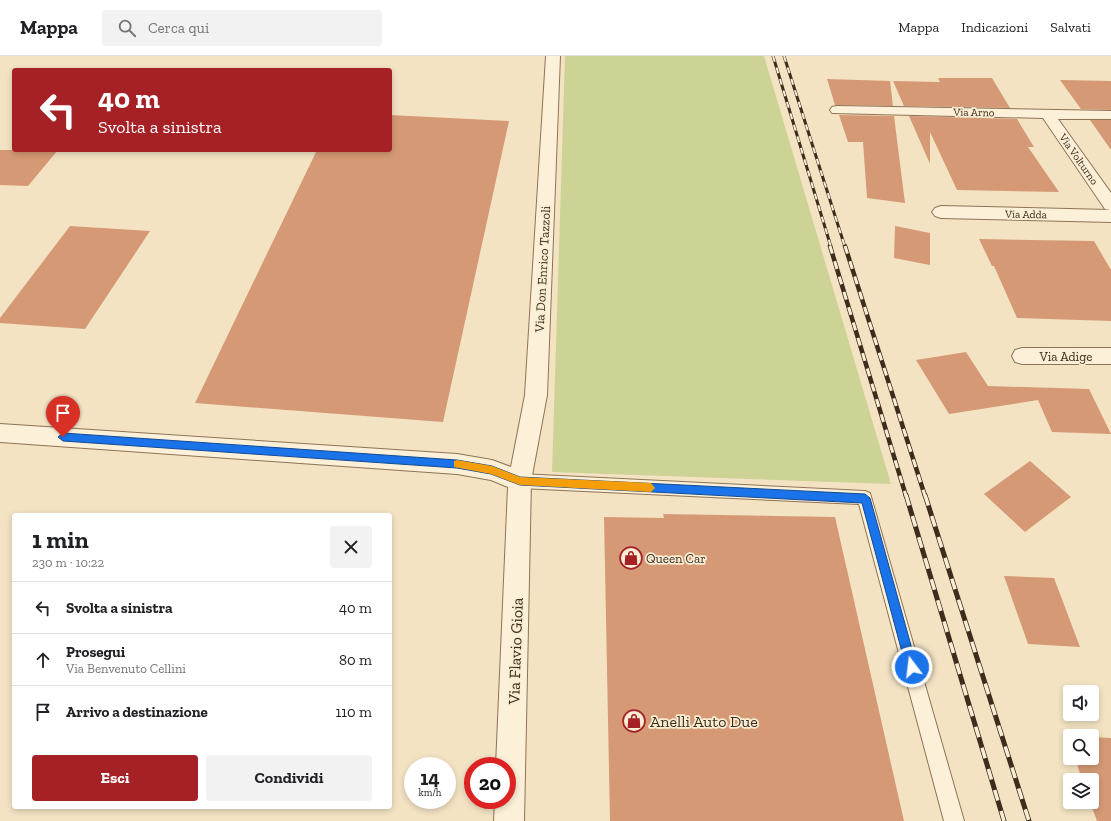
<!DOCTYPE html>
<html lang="it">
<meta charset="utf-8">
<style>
:root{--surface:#fff;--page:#f2f2f2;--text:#202124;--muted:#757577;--line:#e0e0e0;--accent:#a52126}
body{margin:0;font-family:"Zilla Slab",serif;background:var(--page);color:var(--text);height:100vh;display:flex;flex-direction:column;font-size:15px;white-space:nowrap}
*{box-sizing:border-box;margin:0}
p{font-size:13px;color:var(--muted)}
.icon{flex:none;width:22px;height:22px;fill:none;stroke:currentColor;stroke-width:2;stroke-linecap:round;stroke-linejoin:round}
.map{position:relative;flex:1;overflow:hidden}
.details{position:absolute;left:12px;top:457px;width:380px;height:296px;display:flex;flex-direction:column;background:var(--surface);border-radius:4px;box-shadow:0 2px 6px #0003}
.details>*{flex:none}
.hud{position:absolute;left:12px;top:12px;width:380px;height:84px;border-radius:4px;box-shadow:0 2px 6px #0003;background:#a52126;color:#fff;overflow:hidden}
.fabs{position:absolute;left:1063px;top:629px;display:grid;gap:8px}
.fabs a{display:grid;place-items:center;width:36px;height:36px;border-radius:4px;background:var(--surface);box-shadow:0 2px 6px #0003;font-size:20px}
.speed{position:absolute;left:404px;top:701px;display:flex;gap:8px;font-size:20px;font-weight:700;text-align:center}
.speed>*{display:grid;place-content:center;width:52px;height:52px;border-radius:50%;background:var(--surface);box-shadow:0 2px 6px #0003;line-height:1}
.speed small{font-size:10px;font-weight:400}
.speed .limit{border:6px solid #d22;background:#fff;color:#111}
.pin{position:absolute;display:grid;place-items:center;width:34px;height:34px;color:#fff;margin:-41px -17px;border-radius:50% 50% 50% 0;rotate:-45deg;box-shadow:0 0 4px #0007}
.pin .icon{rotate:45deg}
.me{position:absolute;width:44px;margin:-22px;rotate:345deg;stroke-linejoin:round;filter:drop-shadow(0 0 3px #0008)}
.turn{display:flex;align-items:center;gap:14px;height:84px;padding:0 20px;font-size:18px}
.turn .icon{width:52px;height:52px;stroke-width:2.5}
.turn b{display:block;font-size:28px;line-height:34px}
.round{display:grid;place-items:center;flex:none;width:42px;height:42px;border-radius:4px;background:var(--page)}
.overview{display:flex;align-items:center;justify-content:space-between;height:68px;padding:0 20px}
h1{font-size:24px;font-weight:700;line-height:30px}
.cta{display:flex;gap:8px;margin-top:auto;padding:8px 20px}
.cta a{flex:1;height:46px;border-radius:4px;background:var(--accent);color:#fff;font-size:16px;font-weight:700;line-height:46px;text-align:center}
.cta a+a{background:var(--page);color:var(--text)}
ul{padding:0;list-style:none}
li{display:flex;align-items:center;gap:12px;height:52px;padding:0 20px;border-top:1px solid var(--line)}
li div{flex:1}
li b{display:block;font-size:15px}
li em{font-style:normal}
header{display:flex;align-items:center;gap:24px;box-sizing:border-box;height:56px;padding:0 20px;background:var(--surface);border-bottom:1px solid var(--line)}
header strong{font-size:19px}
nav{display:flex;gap:22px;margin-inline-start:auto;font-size:14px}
.search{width:280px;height:36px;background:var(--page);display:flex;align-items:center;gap:10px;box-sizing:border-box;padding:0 14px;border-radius:4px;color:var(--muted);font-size:15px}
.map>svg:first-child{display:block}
.green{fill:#cdd295}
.building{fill:#d59a75}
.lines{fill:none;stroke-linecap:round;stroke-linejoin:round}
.service-casing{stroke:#8f7357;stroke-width:2}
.minor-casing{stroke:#8f7357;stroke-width:2}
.service{fill:#fcf0d8;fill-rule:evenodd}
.minor{fill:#fcf0d8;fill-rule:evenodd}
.rail-far2-casing{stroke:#3e2c1d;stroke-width:3}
.rail-far1-casing{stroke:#3e2c1d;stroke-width:4.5}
.rail-casing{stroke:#3e2c1d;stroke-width:5}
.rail-far2{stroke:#f9edd4;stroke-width:2;stroke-dasharray:6;stroke-linecap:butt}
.rail-far1{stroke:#f9edd4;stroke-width:3;stroke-dasharray:8;stroke-linecap:butt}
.rail{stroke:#f9edd4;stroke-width:3.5;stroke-dasharray:11;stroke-linecap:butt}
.route{fill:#1a73e8;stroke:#114b97}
.slow{fill:#f59e0b}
.labels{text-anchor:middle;stroke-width:3.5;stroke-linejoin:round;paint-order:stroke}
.far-street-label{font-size:11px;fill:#3e2c1d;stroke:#f9edd4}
.street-label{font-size:13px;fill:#3e2c1d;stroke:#f9edd4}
.poi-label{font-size:13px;fill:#3e2c1d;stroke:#f9edd4;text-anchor:start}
.near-street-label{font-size:16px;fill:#3e2c1d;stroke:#f9edd4}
.near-poi-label{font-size:16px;fill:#3e2c1d;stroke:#f9edd4;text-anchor:start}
</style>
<header>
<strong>Mappa</strong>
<div class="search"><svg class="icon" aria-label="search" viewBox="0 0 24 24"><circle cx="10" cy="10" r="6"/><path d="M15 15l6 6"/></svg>Cerca qui</div>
<nav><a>Mappa</a><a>Indicazioni</a><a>Salvati</a></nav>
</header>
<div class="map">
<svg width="1111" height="765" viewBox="0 0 1111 765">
<rect width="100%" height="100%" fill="#f3e3c3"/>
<path class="green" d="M 565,0 L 764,0 L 891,428 L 552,416 Z"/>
<g class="building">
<path d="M 938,22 L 992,22 L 1010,52 L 904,50 L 893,25 L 940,26 Z"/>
<path d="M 827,23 L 890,25 L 893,50 L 835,49 Z"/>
<path d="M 1060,24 L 1111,25 L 1111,54 L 1081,53 Z"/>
<path d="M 390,59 L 509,65 L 443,366 L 195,347 L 317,94 L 390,94 Z"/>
<path d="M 839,59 L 894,60 L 905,147 L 867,142 L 863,86 L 848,86 Z"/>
<path d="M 909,60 L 1017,63 L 1034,91 L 1028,91 L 1059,136 L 957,134 L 930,76 L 930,108 Z"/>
<path d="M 1090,64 L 1111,64 L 1111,94 Z"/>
<path d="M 0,94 L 58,94 L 28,130 L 0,129 Z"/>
<path d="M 70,170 L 150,175 L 85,273 L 0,267 L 0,262 Z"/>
<path d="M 895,170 L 930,177 L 930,209 L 894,202 Z"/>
<path d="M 979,183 L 1094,185 L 1111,214 L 1111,265 L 1017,262 L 994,210 L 992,210 Z"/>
<path d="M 966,296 L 988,330 L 1089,333 L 1111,378 L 1052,376 L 1038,344 L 949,358 L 916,304 Z"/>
<path d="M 1030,405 L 1071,441 L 1025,476 L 984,438 Z"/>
<path d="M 663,458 L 835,461 L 904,765 L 610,765 L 604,461 L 664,462 Z"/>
<path d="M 1004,520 L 1054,522 L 1080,591 L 1028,588 Z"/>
<path d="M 1092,681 L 1111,682 L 1111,765 L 1097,765 L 1090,746 L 1092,746 L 1092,724 L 1082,724 L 1075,702 L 1092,702 Z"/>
</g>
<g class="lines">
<g class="service-casing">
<path id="service" d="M 520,418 L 865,435 L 870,437 L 964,765 L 944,765 L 859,448 L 520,432 L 515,430 L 513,425 L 515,420 Z"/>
</g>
<g class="minor-casing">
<g id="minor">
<path d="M 546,0 L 560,0 L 547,339 L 531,425 L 524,765 L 494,765 L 495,744 L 507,744 L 507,710 L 496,710 L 508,431 L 491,424 L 457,418 L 0,386 L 0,368 L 457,398 L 492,404 L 511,411 L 525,339 Z"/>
<path d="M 837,50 L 1111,55 L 1111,63 L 1058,63 L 1111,137 L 1111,166 L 941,162 L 935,160 L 932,156 L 935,152 L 941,150 L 1110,154 L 1105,153 L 1043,62 L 832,57 L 830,54 L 832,51 Z"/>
<path d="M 1022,292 L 1111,292 L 1111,308 L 1022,308 L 1015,306 L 1012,300 L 1015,294 Z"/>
</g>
</g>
<use href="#service" class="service"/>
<use href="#minor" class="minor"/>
<g class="rail-far2-casing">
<g id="rail-far2">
<path d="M 773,0 L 831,191"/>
<path d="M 784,0 L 845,191"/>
</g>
</g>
<g class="rail-far1-casing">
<g id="rail-far1">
<path d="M 830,190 L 906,440"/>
<path d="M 845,190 L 925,440"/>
</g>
</g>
<g class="rail-casing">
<g id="rail">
<path d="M 906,439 L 1004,765"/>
<path d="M 925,439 L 1029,765"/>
</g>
</g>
<use href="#rail-far2" class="rail-far2"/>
<use href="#rail-far1" class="rail-far1"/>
<use href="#rail" class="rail"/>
</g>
<path class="route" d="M 63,377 L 457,404 L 492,410 L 520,421 L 865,438 L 870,442 L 917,611 L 916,615 L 912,617 L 908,615 L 906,611 L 862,447 L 520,429 L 491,418 L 457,412 L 63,385 L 58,381 Z"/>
<path class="slow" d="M 457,404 L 492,410 L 520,421 L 651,427 L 655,432 L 651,436 L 520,429 L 491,418 L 454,411 L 454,405 Z"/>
<defs>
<g id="shop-ring" transform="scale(1.15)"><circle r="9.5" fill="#f9edd4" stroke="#a52126" stroke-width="1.5"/><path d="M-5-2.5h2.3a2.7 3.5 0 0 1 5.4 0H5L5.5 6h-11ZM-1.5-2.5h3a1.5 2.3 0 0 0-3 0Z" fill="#a52126"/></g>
</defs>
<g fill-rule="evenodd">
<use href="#shop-ring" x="631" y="502"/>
<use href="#shop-ring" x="634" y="665"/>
</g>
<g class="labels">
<g class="far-street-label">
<text transform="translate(974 56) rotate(1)" y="4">Via Arno</text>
<text transform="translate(1079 103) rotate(55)" y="4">Via Volturno</text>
<text transform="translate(1026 158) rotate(1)" y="4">Via Adda</text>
</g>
<g class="street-label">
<text transform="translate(542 213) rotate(-87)" y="5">Via Don Enrico Tazzoli</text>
<text x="1066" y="305">Via Adige</text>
</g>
<g class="poi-label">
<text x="646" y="507">Queen Car</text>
</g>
<g class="near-street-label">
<text transform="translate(515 595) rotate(-88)" y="6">Via Flavio Gioia</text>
</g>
<g class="near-poi-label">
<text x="650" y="671">Anelli Auto Due</text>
</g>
</g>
</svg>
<div class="fabs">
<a><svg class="icon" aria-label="sound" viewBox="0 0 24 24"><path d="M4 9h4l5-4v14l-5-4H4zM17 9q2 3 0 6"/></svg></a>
<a><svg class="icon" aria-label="search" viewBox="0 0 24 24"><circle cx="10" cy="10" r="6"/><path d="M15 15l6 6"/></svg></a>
<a><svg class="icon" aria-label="layers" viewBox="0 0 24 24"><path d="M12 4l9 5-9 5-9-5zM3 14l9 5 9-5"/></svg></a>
</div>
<div class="speed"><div>14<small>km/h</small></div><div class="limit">20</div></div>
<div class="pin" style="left:63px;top:381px;background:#d93025"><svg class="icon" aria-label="arrive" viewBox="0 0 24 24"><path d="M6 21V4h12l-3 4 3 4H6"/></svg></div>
<svg class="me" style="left:912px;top:611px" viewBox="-20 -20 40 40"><circle r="17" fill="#1a73e8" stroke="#fff" stroke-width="3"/><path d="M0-11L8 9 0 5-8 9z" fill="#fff"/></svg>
<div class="hud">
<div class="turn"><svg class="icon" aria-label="left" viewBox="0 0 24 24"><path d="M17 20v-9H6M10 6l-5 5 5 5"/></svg><div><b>40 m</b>Svolta a sinistra</div></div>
</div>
<section class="details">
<div class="overview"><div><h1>1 min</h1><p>230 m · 10:22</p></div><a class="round"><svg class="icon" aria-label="close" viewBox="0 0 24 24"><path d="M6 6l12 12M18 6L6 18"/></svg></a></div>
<ul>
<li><svg class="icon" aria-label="left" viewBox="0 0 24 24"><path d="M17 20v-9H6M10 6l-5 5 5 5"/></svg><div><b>Svolta a sinistra</b></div><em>40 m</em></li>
<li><svg class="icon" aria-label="ahead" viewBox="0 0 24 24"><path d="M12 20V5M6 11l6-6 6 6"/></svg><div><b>Prosegui</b><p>Via Benvenuto Cellini</p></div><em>80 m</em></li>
<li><svg class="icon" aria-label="arrive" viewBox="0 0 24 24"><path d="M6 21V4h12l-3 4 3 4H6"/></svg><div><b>Arrivo a destinazione</b></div><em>110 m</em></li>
</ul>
<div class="cta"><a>Esci</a><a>Condividi</a></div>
</section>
</div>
